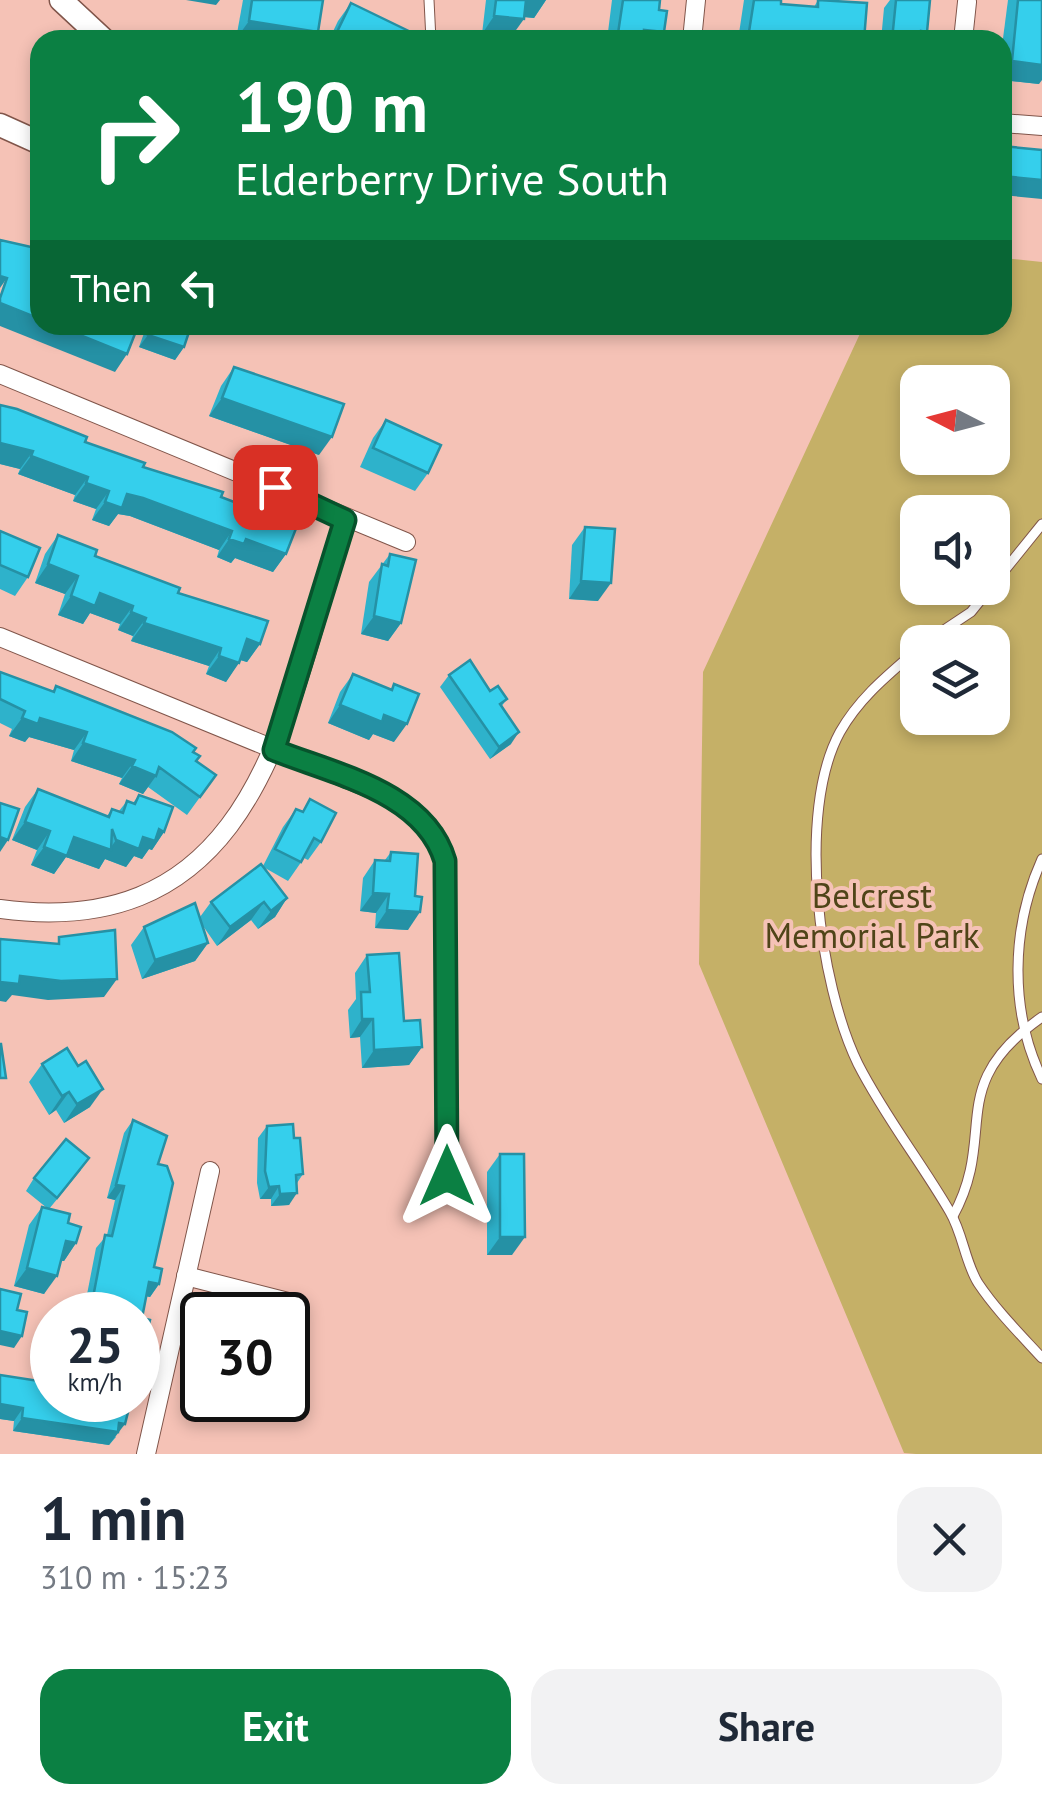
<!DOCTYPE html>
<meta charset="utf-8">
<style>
:root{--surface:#fff;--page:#f2f2f3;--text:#1f2937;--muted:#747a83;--accent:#0b8043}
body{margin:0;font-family:"PT Sans",sans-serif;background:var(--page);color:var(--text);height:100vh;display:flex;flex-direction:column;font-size:38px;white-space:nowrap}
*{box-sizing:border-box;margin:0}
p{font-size:32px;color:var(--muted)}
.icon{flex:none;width:55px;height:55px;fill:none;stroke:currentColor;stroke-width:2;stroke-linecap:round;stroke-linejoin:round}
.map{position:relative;height:1454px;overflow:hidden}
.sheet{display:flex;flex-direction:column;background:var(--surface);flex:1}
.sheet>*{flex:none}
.top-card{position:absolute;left:30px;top:30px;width:982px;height:305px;border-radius:30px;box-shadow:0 5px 15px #0003;background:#0b8043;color:#fff;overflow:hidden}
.needle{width:65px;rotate:276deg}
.tools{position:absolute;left:900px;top:365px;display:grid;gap:20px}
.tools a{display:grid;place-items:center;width:110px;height:110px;border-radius:20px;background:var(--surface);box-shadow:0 5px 15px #0003;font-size:50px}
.speed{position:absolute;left:30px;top:1292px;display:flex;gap:20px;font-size:50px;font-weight:700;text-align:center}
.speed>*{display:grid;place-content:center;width:130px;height:130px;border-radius:50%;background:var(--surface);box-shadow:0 5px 15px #0003;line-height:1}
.speed small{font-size:25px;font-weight:400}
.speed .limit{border:5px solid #111;border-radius:15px;background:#fff;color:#111}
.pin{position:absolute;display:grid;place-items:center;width:85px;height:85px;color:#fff;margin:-42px;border-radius:20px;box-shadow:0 5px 15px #0006}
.me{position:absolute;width:110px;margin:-55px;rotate:0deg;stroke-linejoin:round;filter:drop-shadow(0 0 8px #0008)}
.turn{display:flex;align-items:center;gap:35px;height:210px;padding:0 40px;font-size:45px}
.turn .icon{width:130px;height:130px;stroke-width:2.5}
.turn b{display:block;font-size:70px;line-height:85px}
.then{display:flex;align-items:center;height:95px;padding:0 40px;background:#0003;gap:20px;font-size:38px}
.round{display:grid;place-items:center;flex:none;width:105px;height:105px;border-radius:30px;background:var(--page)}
.head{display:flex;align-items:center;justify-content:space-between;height:170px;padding:0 40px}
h1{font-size:60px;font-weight:800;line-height:75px}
.action{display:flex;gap:20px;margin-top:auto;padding:20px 40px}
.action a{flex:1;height:115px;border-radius:30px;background:var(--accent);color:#fff;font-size:40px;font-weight:800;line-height:115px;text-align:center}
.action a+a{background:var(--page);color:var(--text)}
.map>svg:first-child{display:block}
.green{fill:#c5b067;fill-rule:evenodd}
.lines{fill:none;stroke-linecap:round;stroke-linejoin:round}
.lane-casing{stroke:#80554a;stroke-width:11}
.street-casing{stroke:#80554a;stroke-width:20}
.secondary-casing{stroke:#80554a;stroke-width:25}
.lane{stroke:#fff;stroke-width:9}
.street{stroke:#fff;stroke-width:18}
.secondary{stroke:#fff;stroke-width:22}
.wall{fill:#2eb2cb}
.shaded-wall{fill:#2591a5}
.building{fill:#35cfec;stroke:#2591a5;stroke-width:2.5}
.route-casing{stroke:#07532c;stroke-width:25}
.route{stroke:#0b8043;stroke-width:18}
.labels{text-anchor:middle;stroke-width:8;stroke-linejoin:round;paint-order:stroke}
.park-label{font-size:35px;fill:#4f4418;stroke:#f5c2b6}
</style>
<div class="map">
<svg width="1042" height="1454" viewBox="0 0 1042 1454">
<rect width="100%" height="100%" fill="#f5c2b6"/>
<path class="green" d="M 1003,258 L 1042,262 L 1042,1454 L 916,1454 L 904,1453 L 699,964 L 703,672 L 864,325 L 1002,325 ZM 918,382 L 992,382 L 992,458 L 918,458 ZM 918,512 L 992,512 L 992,588 L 918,588 ZM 918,642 L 992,642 L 992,718 L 918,718 Z"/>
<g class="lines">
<g class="lane-casing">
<g id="lane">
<path d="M 429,0 L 431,40"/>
<path d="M 926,642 L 971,612 L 1042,524"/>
<path d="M 918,649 C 888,675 860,697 840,732 C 796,812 819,984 858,1064 C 885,1117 921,1162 950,1212 C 963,1234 965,1262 978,1283 C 996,1310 1020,1334 1042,1358"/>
<path d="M 1042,859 C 1011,928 1009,1010 1042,1079"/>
<path d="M 953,1216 C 999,1132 943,1086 1042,1017"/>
</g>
</g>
<g class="street-casing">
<g id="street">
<path d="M 692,40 L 696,0"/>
<path d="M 963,40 L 967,2"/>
<path d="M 1002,123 L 1042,126"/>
<path d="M 0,374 L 406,542"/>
<path d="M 0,637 L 393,798 C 419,815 437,831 445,861 L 447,1176"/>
<path d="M 0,909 C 259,944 287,707 345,520"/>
<path d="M 186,1276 L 288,1302"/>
<path d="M 146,1454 L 210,1171"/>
</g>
</g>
<g class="secondary-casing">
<g id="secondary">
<path d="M 61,0 L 104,40"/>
<path d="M 0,125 L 40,143"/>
</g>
</g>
<use href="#lane" class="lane"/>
<use href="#street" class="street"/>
<use href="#secondary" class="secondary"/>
</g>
<g class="wall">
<path d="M 243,0 L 252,0 L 312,40 L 236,39 Z"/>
<path d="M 486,0 L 546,0 L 534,18 L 524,17 L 511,37 L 482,34 Z"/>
<path d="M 612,0 L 660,0 L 658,40 L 607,40 Z"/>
<path d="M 744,0 L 781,0 L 781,4 L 814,7 L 818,0 L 864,40 L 738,40 Z"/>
<path d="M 890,0 L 930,0 L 927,32 L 921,40 L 881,40 L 884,8 Z"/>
<path d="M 1008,0 L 1042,0 L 1039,84 L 1002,80 L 1002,46 Z"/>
<path d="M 351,3 L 417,40 L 329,40 L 338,21 Z"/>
<path d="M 147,325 L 188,325 L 184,347 L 175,360 L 139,347 Z"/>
<path d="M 234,367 L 319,455 L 209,416 L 221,386 Z"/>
<path d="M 0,405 L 143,467 L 221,497 L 286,554 L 273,572 L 235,558 L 231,563 L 217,557 L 219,550 L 130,516 L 118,514 L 109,526 L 92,520 L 96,509 L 73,501 L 75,495 L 18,474 L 20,469 L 0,464 Z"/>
<path d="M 386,420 L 428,473 L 415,491 L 360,467 L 373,438 Z"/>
<path d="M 585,527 L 598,601 L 569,599 L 572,545 Z"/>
<path d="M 0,531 L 28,577 L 15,596 L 0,589 Z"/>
<path d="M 58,535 L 95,556 L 178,593 L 260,644 L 247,662 L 240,660 L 226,682 L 206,674 L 209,666 L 131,641 L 133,636 L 118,630 L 120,624 L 90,613 L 83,624 L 58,615 L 65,594 L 35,583 L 45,554 Z"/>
<path d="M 390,554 L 401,623 L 388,641 L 361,634 L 369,582 Z"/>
<path d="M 0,672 L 52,692 L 56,686 L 193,752 L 196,761 L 216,775 L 187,815 L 148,787 L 143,794 L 119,784 L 122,778 L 71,761 L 74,750 L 29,737 L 25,742 L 9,736 L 12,729 L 0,723 Z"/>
<path d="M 353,674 L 391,689 L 394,684 L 394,742 L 373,734 L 369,740 L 328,723 L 340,692 Z"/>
<path d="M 449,675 L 507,699 L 501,707 L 511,744 L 490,759 L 440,687 Z"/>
<path d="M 38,789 L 107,816 L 112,809 L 119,811 L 127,801 L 133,803 L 139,795 L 164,832 L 152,850 L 149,849 L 142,859 L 134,856 L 126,867 L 105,859 L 99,869 L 66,857 L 54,874 L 31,865 L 37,850 L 12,840 L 25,807 Z"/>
<path d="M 310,799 L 321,842 L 308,860 L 304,858 L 288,881 L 265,868 L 287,898 L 275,917 L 258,929 L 251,920 L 217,946 L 203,926 L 208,943 L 195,961 L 142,979 L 131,945 L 144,927 L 200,917 L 211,902 L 263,866 L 283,827 L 296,809 L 302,812 Z"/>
<path d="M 391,852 L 408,930 L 375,928 L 376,913 L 360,911 L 363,878 L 375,860 L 385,860 Z"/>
<path d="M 367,955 L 404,1021 L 422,1047 L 409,1065 L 362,1068 L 360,1037 L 350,1038 L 348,1010 L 356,999 L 355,973 Z"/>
<path d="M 42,1064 L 90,1107 L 64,1123 L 56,1110 L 49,1115 L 29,1082 Z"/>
<path d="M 133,1120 L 158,1164 L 154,1267 L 159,1284 L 150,1297 L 146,1296 L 142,1318 L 138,1315 L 83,1315 L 96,1248 L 107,1235 L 115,1200 L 107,1198 L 124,1133 Z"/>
<path d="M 267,1126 L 294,1138 L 303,1174 L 297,1183 L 289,1205 L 271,1206 L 271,1199 L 260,1199 L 257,1183 L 258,1138 Z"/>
<path d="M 500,1154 L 512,1255 L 487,1255 L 487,1172 Z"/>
<path d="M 81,1170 L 49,1209 L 68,1223 L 76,1243 L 64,1261 L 61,1261 L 44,1294 L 14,1286 L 29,1225 L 42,1207 L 47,1208 L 26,1191 L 34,1178 Z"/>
<path d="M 202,1335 L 202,1365 L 198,1364 Z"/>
<path d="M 0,1375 L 116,1437 L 109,1445 L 13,1431 L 14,1421 L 0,1419 Z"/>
</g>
<g class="shaded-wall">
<path d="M 186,0 L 220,0 L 216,5 Z"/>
<path d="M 525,0 L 546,0 L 534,18 L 514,16 Z"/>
<path d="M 494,16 L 524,19 L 511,37 L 482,34 Z"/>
<path d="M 249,21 L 318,32 L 312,40 L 236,39 Z"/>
<path d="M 644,30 L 664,32 L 658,40 L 637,40 Z"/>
<path d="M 1012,61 L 1042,65 L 1042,80 L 1039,84 L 1002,80 L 1002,74 Z"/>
<path d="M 1002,176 L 1042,180 L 1042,199 L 1002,195 Z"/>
<path d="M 0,276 L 7,278 L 0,288 Z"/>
<path d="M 0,303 L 40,319 L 40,325 L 55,325 L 127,354 L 115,372 L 0,326 Z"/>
<path d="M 148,335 L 184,347 L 175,360 L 139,347 Z"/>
<path d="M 222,398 L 332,437 L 319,455 L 209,416 Z"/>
<path d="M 0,443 L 33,451 L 20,469 L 0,464 Z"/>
<path d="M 31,456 L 88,477 L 75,495 L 18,474 Z"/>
<path d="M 86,483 L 109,491 L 96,509 L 73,501 Z"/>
<path d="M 127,494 L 143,498 L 232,531 L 219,550 L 130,516 L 118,514 L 109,526 L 92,520 L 105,502 Z"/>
<path d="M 229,539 L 246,539 L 286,554 L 273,572 L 235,558 L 231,563 L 217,557 Z"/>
<path d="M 48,564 L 78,576 L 65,594 L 35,583 Z"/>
<path d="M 581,581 L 611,583 L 598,601 L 569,599 Z"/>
<path d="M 100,593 L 133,606 L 120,624 L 90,613 L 83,624 L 58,615 L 71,596 Z"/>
<path d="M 131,612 L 146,618 L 133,636 L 118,630 Z"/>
<path d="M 374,616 L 401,623 L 388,641 L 361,634 Z"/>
<path d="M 144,623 L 221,648 L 209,666 L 131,641 Z"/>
<path d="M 247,639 L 260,644 L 247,662 L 234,658 Z"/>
<path d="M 219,656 L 239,663 L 226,682 L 206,674 Z"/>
<path d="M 340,705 L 384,715 L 407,724 L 394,742 L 373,734 L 369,740 L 328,723 Z"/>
<path d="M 22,718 L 40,718 L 87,732 L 74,750 L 29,737 L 25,742 L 9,736 Z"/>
<path d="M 519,732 L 511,744 L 490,759 L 499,747 Z"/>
<path d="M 83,743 L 135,760 L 122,778 L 71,761 Z"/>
<path d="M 132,766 L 156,776 L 143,794 L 119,784 Z"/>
<path d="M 25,822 L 50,831 L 37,850 L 12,840 Z"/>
<path d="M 159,829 L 164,832 L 152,850 L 149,849 L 142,859 L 134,856 L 126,867 L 105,859 L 99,869 L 66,857 L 54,874 L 31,865 L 44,847 L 74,837 L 109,850 L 116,840 L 143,837 Z"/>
<path d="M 0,837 L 8,840 L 0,852 Z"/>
<path d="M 373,893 L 389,894 L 376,913 L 360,911 Z"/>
<path d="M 287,898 L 275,917 L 258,929 L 271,911 Z"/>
<path d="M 264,902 L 251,920 L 217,946 L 230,927 Z"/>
<path d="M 387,910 L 420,912 L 408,930 L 375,928 Z"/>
<path d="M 208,943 L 195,961 L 142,979 L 155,960 Z"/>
<path d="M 20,976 L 117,979 L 104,997 L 48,1000 L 12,995 L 6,1002 L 0,1001 L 0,982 Z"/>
<path d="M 362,1019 L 373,1019 L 360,1037 L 350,1038 Z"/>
<path d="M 422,1047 L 409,1065 L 362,1068 L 374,1050 Z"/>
<path d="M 103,1089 L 90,1107 L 64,1123 L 77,1104 Z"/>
<path d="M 69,1092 L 56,1110 L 49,1115 L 62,1096 Z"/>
<path d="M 116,1185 L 124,1186 L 115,1200 L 107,1198 Z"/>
<path d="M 279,1186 L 271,1199 L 260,1199 L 269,1187 Z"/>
<path d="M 297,1193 L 289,1205 L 271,1206 L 280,1194 Z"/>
<path d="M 500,1237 L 525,1237 L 512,1255 L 487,1255 Z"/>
<path d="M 66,1241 L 76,1243 L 64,1261 L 53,1259 Z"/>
<path d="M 27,1268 L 57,1276 L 44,1294 L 14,1286 Z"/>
<path d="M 149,1282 L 159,1284 L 150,1297 L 140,1295 Z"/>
<path d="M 0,1331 L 22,1336 L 14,1348 L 0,1345 Z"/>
<path d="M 0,1404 L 23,1408 L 14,1421 L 0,1419 Z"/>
<path d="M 22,1418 L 119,1423 L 125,1424 L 109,1445 L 13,1431 Z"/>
</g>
<g class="building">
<path d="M 252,0 L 323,0 L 318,32 L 249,21 Z"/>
<path d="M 496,0 L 526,0 L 524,19 L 494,16 Z"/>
<path d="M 623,0 L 660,0 L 659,10 L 667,11 L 664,32 L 644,30 L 644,40 L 617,40 Z"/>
<path d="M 754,0 L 781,0 L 781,4 L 818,7 L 818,0 L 867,3 L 864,40 L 777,40 L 748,38 Z"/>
<path d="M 896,0 L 930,0 L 927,32 L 921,31 L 920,40 L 892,40 Z"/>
<path d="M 1018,0 L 1042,0 L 1042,65 L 1012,61 Z"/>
<path d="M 351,3 L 419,36 L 417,40 L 354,40 L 337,32 Z"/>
<path d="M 1002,146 L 1042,150 L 1042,180 L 1002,176 Z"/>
<path d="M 0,240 L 40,249 L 40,256 L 37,266 L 40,267 L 40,319 L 0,303 L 0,298 L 7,278 L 0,276 Z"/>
<path d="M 55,325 L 136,325 L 138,326 L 127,354 Z"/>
<path d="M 151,325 L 188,325 L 191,326 L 184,347 L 148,335 Z"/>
<path d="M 234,367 L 344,404 L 332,437 L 222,398 Z"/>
<path d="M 0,405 L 17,409 L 87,437 L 85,442 L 145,463 L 143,467 L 223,492 L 221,497 L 297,526 L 286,554 L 246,539 L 244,544 L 229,539 L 232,531 L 143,498 L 127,494 L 122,508 L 105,502 L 109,491 L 86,483 L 88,477 L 31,456 L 33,451 L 0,443 Z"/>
<path d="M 386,420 L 441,445 L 428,473 L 373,448 Z"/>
<path d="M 585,527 L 615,529 L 611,583 L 581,581 Z"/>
<path d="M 0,531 L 40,548 L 28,577 L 0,565 Z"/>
<path d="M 58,535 L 97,550 L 95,556 L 180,588 L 178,593 L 268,621 L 260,644 L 247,639 L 239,663 L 219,656 L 221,648 L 144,623 L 146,618 L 131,612 L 133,606 L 100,593 L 95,606 L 71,596 L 78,576 L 48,564 Z"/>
<path d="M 390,554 L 416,560 L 401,623 L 374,616 L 382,564 L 388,566 Z"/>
<path d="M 470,660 L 490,691 L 498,686 L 507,699 L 500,704 L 519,732 L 499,747 L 449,675 Z"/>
<path d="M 0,672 L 54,692 L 56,686 L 172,732 L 196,748 L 193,752 L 200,756 L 196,761 L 216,775 L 200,797 L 159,767 L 156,776 L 132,766 L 135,760 L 83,743 L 87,732 L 40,718 L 38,724 L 22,718 L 25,711 L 0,699 Z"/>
<path d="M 353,674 L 392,690 L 394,684 L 419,694 L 407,724 L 384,715 L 382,722 L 340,705 Z"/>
<path d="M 38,789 L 109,817 L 112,809 L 123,813 L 127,801 L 135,804 L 139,795 L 173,807 L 164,832 L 159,829 L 155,841 L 143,837 L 139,849 L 116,840 L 112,829 L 111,850 L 74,837 L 67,856 L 44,847 L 50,831 L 25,822 Z"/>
<path d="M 310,799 L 336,813 L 321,842 L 314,838 L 301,862 L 275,849 L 296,809 L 303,812 Z"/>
<path d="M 0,803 L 19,809 L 8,840 L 0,837 Z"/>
<path d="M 391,852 L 418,854 L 415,896 L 422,897 L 420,912 L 387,910 L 389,894 L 373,893 L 375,860 L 390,861 Z"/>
<path d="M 261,864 L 287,898 L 271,911 L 264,902 L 230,927 L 211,902 Z"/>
<path d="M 195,903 L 208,943 L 155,960 L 144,927 Z"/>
<path d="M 115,930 L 117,979 L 61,981 L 20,976 L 19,984 L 0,982 L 0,939 L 59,944 L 59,937 Z"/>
<path d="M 399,953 L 404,1021 L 420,1020 L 422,1047 L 374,1050 L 373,1019 L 362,1019 L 361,992 L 370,992 L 367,955 Z"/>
<path d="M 0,1044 L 1,1044 L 6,1078 L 0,1078 Z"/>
<path d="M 67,1048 L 78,1066 L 86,1061 L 103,1089 L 77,1104 L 69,1092 L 62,1096 L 42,1064 Z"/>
<path d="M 133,1120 L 167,1136 L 158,1164 L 167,1166 L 173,1183 L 154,1267 L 162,1269 L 159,1284 L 149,1282 L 142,1318 L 150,1320 L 138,1371 L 138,1315 L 96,1315 L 90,1313 L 105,1235 L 112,1236 L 124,1186 L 116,1185 Z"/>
<path d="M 293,1124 L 294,1138 L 300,1138 L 303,1174 L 296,1175 L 297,1193 L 280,1194 L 279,1186 L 269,1187 L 265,1171 L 267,1126 Z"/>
<path d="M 66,1139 L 89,1158 L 57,1198 L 34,1178 Z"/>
<path d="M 500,1154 L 524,1154 L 525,1237 L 500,1237 Z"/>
<path d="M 42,1207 L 70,1214 L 68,1223 L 81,1227 L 76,1243 L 66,1241 L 57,1276 L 27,1268 Z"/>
<path d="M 0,1289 L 21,1294 L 17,1310 L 27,1312 L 22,1336 L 0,1331 Z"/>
<path d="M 213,1308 L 227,1311 L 227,1315 L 212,1315 Z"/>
<path d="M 0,1375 L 52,1383 L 52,1400 L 131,1400 L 125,1424 L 119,1423 L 118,1432 L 22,1418 L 23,1408 L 0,1404 Z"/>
</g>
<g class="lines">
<g class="route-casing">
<path id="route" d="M 275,487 L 345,520 L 274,750 C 334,774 425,792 445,861 L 447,1176"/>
</g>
<use href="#route" class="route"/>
</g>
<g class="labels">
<g class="park-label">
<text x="872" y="908">Belcrest<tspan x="872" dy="40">Memorial Park</tspan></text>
</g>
</g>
</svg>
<div class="tools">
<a><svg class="needle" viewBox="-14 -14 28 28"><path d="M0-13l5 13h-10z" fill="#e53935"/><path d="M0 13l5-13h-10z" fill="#747a83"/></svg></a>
<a><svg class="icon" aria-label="sound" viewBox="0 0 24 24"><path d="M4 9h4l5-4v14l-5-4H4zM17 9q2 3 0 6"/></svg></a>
<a><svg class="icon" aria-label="layers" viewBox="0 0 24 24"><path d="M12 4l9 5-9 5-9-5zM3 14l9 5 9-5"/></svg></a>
</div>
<div class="speed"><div>25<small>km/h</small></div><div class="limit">30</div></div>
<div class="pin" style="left:275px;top:487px;background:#d93025"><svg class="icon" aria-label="arrive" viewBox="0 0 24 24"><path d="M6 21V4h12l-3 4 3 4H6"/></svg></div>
<svg class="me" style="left:447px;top:1176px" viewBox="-20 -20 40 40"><path d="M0-17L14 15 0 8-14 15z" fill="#0b8043" stroke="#fff" stroke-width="4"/></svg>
<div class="top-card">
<div class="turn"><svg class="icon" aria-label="right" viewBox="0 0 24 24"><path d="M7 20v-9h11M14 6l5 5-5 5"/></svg><div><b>190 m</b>Elderberry Drive South</div></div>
<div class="then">Then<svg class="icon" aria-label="left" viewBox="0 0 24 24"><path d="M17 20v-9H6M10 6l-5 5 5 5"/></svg></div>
</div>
</div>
<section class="sheet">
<div class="head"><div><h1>1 min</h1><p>310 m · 15:23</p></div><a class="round"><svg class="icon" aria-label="close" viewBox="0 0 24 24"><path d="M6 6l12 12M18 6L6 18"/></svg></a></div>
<div class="action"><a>Exit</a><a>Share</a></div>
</section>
